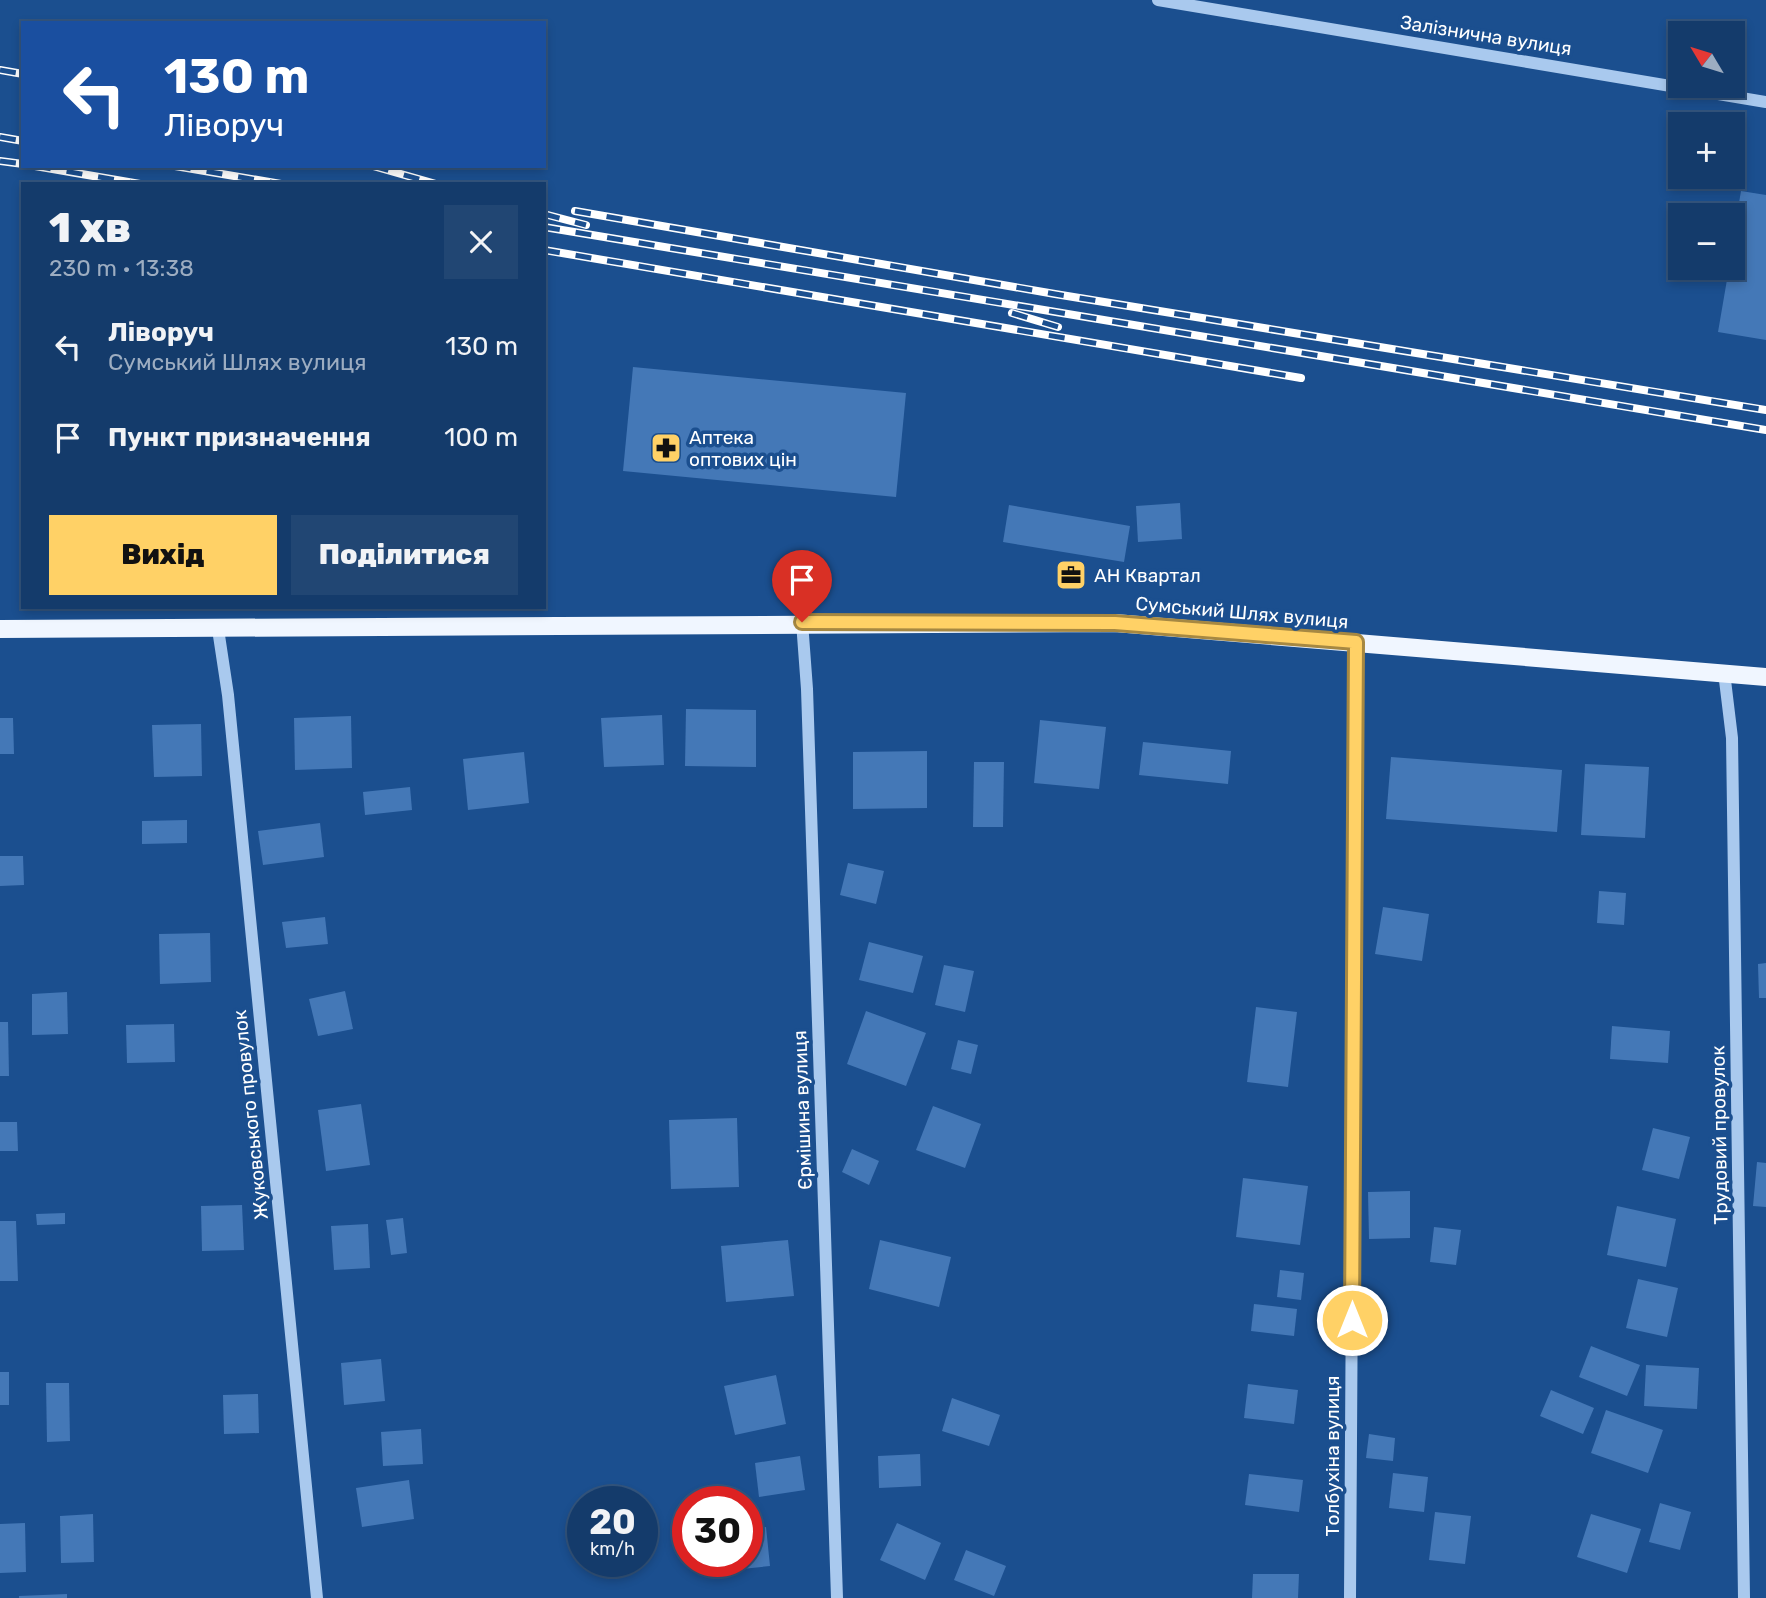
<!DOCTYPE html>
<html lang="uk">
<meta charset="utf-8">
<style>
:root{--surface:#143b6b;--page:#214673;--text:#f1f3f6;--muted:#9dadc1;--line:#33557e;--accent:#ffd166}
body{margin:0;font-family:Rubik,sans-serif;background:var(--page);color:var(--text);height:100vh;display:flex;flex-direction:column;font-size:26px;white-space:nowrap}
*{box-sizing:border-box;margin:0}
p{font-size:23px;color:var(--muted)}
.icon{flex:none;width:38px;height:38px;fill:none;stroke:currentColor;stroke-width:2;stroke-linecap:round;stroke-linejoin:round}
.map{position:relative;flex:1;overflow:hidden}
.drawer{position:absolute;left:21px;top:182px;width:525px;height:427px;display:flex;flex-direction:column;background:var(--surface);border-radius:0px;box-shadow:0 4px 10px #0003,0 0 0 2px var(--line)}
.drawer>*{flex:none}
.top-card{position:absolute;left:21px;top:21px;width:525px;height:147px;border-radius:0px;box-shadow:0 4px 10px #0003,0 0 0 2px var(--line);background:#1a4fa0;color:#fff;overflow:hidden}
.needle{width:46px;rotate:308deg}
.tools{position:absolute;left:1668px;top:21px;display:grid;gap:14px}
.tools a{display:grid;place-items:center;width:77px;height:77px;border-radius:0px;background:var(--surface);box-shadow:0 4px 10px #0003,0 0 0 2px var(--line);font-size:35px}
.speed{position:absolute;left:567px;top:1486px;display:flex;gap:14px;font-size:35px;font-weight:700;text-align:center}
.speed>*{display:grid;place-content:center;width:91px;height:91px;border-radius:50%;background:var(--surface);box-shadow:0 4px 10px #0003,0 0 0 2px var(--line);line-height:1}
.speed small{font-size:18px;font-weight:400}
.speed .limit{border:10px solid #d22;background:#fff;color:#111}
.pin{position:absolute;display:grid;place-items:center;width:60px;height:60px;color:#fff;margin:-72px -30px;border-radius:50% 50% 50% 0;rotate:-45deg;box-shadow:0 0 7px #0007}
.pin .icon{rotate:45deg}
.me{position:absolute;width:77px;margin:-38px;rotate:0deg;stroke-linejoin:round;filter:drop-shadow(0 0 5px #0008)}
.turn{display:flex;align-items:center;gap:24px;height:147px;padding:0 28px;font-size:32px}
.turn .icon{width:91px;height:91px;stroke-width:2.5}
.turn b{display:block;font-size:49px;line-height:60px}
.round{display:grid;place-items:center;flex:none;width:74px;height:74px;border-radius:0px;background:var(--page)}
.overview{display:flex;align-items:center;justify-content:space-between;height:119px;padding:0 28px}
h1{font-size:42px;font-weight:800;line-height:52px}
.action{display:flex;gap:14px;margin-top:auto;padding:14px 28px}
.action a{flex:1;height:80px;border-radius:0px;background:var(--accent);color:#111;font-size:28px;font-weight:800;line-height:80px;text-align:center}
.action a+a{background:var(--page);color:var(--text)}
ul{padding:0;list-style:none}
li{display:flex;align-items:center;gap:21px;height:91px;padding:0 28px}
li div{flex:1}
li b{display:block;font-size:26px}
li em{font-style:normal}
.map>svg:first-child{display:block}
.building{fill:#4478b7}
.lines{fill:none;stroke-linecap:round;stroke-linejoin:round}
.minor{stroke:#a9c9ee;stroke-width:12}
.major{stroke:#f0f6ff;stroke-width:18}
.rail-casing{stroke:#fff;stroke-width:8}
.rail{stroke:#1b4f8f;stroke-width:5;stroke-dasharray:16;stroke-linecap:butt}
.route-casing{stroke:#a68842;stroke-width:18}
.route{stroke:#ffd166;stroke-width:12}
.labels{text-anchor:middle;stroke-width:7;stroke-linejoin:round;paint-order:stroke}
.street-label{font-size:19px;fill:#fff;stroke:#1b4f8f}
.poi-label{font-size:19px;fill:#fff;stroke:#1b4f8f;text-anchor:start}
</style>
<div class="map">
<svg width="1766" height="1598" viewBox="0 0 1766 1598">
<rect width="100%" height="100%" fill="#1b4f8f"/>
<g class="building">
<path d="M 1741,191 L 1766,195 L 1766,340 L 1718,332 L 1729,268 L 1732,268 L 1732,244 Z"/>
<path d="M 633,367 L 906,393 L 896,497 L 623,471 Z"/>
<path d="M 1180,503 L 1182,539 L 1138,542 L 1136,506 Z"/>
<path d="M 1009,505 L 1130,526 L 1124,562 L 1003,542 Z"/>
<path d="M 686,709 L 756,710 L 756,767 L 685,766 Z"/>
<path d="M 662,715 L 664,765 L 604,767 L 601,718 Z"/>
<path d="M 351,716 L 352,768 L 295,770 L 294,718 Z"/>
<path d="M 0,718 L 13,718 L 14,754 L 0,754 Z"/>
<path d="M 1040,720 L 1106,727 L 1099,789 L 1034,783 Z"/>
<path d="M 201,724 L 202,776 L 154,777 L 152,725 Z"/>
<path d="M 1143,742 L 1231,751 L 1228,784 L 1139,775 Z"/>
<path d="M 927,751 L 927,808 L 853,809 L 853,752 Z"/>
<path d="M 524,752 L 529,803 L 468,810 L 463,759 Z"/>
<path d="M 1391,757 L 1562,770 L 1557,832 L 1386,819 Z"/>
<path d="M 974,762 L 1004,762 L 1003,827 L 973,827 Z"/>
<path d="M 1585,764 L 1649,767 L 1645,838 L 1581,835 Z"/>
<path d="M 410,787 L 412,810 L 365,815 L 363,792 Z"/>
<path d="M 187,820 L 187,843 L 142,844 L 142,821 Z"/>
<path d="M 320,823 L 324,857 L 263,865 L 258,831 Z"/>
<path d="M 0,856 L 23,856 L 24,885 L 0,886 Z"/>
<path d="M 848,863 L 884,871 L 876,904 L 840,895 Z"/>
<path d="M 1599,891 L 1626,893 L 1624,925 L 1597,923 Z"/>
<path d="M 1383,907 L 1429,914 L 1422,961 L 1375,954 Z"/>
<path d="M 325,917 L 328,944 L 286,948 L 282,922 Z"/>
<path d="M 210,933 L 211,982 L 160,984 L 159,934 Z"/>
<path d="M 869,942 L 923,956 L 913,993 L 859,980 Z"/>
<path d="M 1766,963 L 1766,998 L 1759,998 L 1758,964 Z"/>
<path d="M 944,965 L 974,971 L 965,1012 L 935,1005 Z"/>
<path d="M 345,991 L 353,1029 L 318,1036 L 309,999 Z"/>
<path d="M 67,992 L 68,1034 L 32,1035 L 32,994 Z"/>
<path d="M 1256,1007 L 1297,1012 L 1288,1087 L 1247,1082 Z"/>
<path d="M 866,1011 L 926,1033 L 906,1086 L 847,1064 Z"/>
<path d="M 0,1022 L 8,1022 L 9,1076 L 0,1076 Z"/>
<path d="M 174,1024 L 175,1062 L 127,1063 L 126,1025 Z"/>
<path d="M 1612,1026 L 1670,1031 L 1668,1063 L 1610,1059 Z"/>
<path d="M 958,1040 L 978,1045 L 971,1074 L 951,1069 Z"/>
<path d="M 361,1104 L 370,1165 L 326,1171 L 318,1110 Z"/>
<path d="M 933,1106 L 981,1124 L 965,1168 L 916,1150 Z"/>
<path d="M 737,1118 L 739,1187 L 671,1189 L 669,1120 Z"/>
<path d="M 0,1122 L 17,1122 L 18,1151 L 0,1151 Z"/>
<path d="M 1653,1128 L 1690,1137 L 1679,1179 L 1642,1170 Z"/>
<path d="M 852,1149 L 879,1161 L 869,1185 L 842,1172 Z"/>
<path d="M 1757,1162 L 1766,1163 L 1766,1207 L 1753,1206 Z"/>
<path d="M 1243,1178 L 1308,1186 L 1300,1245 L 1236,1237 Z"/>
<path d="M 1410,1191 L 1410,1238 L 1369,1239 L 1368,1192 Z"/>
<path d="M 242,1205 L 244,1250 L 202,1251 L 201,1206 Z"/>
<path d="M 1617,1206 L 1676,1219 L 1666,1267 L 1607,1255 Z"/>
<path d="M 65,1213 L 65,1224 L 37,1225 L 36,1214 Z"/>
<path d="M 403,1218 L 407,1253 L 391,1255 L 386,1220 Z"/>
<path d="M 0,1221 L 16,1221 L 18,1281 L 0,1281 Z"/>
<path d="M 368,1224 L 370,1268 L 334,1270 L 331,1226 Z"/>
<path d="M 1434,1227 L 1461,1230 L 1456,1265 L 1430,1262 Z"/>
<path d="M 788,1240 L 794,1296 L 726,1302 L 721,1246 Z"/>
<path d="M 880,1240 L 951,1257 L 939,1307 L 869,1289 Z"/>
<path d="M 1280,1270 L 1304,1273 L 1301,1300 L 1277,1297 Z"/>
<path d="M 1638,1279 L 1678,1288 L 1667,1337 L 1626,1328 Z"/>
<path d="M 1254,1304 L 1297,1309 L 1294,1336 L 1251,1331 Z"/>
<path d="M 1591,1346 L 1640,1365 L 1627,1396 L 1579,1377 Z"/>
<path d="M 381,1359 L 385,1401 L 344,1405 L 341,1363 Z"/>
<path d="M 1646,1365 L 1699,1368 L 1697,1409 L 1644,1406 Z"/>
<rect x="0" y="1372" width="9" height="33"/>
<path d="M 776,1375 L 786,1424 L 735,1435 L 724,1386 Z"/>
<path d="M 46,1383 L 69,1383 L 70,1441 L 47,1442 Z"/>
<path d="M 1248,1384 L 1298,1390 L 1294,1424 L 1244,1418 Z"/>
<path d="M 1551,1390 L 1594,1408 L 1583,1434 L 1540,1416 Z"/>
<path d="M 258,1394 L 259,1433 L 224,1434 L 223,1395 Z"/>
<path d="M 952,1398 L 1000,1415 L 989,1446 L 942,1431 Z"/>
<path d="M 1606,1410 L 1663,1430 L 1648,1473 L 1591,1453 Z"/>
<path d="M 421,1429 L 423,1464 L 383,1466 L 381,1432 Z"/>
<path d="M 1369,1434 L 1395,1438 L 1393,1461 L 1366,1458 Z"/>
<path d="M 920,1454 L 921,1486 L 879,1488 L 878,1456 Z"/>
<path d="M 800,1456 L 805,1490 L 759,1497 L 755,1463 Z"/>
<path d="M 1393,1473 L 1428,1477 L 1424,1512 L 1389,1508 Z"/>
<path d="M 1249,1474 L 1303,1480 L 1299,1512 L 1245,1505 Z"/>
<path d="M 409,1480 L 414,1519 L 362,1527 L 356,1488 Z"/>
<path d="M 1660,1503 L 1691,1512 L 1680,1550 L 1649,1542 Z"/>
<path d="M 1435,1512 L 1471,1516 L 1465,1564 L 1429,1560 Z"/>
<path d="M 93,1514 L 94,1562 L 61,1563 L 60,1516 Z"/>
<path d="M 1591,1514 L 1641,1529 L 1627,1573 L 1577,1557 Z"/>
<path d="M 25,1523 L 26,1572 L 0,1573 L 0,1524 Z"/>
<path d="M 897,1523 L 941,1543 L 925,1580 L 880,1560 Z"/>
<path d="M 766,1527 L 770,1566 L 722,1571 L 721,1561 L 747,1561 L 747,1529 Z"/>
<path d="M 966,1550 L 1006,1566 L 994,1596 L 954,1580 Z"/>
<path d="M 1253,1574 L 1299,1574 L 1298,1598 L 1252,1598 Z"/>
<path d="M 67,1594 L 67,1598 L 19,1598 L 19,1596 Z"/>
</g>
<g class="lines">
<g class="minor">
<path d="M 1158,0 L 1766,102"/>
<path d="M 802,622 L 807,689 L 837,1598"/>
<path d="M 218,629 L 228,695 L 317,1598"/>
<path d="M 1724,672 L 1732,738 L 1744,1598"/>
<path d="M 1350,1598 L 1356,642"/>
</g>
<path class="major" d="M 0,629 L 1115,623 L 1766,677"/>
<g class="rail-casing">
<g id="rail">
<path d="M 0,70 L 23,74"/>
<path d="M 0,137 L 23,141"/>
<path d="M 0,161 L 23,164"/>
<path d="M 35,166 L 140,184"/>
<path d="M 175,166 L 281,184"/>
<path d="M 373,166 L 436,184"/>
<path d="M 575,211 L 1055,294 L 1766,410"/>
<path d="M 544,214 L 586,225"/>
<path d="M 544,227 L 1766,430"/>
<path d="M 544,250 L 1301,378"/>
<path d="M 1012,313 L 1058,327"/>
</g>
</g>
<use href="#rail" class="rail"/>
</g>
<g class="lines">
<g class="route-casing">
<path id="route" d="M 802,622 L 1115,623 L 1356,642 L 1352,1320"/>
</g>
<use href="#route" class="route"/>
</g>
<defs>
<g id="pharmacy-square" transform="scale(1.575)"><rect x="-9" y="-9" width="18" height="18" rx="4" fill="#ffd166" stroke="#1b4f8f"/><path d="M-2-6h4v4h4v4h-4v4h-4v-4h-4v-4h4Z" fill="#111"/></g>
<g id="office-square" transform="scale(1.575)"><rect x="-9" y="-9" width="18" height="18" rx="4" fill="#ffd166" stroke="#1b4f8f"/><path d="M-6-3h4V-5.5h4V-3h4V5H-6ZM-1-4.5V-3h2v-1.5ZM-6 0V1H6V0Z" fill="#111"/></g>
</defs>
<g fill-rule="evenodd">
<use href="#pharmacy-square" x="666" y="448"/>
<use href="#office-square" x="1071" y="575"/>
</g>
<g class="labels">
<g class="street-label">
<text transform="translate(1486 35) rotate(9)" y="7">Залізнична вулиця</text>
<text transform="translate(1242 612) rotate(5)" y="7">Сумський Шлях вулиця</text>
<text transform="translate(802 1110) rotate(-92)" y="7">Єрмішина вулиця</text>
<text transform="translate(250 1115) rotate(-96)" y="7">Жуковського провулок</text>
<text transform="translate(1719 1135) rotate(-91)" y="7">Трудовий провулок</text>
<text transform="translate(1332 1456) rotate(-90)" y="7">Толбухіна вулиця</text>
</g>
<g class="poi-label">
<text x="689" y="444">Аптека<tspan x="689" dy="22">оптових цін</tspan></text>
<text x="1094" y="582">АН Квартал</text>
</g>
</g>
</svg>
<div class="tools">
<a><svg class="needle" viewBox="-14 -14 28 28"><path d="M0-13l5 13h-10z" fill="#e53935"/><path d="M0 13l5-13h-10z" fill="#9dadc1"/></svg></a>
<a>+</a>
<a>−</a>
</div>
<div class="speed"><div>20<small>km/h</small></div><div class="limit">30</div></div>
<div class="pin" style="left:802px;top:622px;background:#d93025"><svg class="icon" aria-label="arrive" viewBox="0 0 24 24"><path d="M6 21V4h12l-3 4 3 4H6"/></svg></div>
<svg class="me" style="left:1352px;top:1320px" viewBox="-20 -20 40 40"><circle r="17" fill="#ffd166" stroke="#fff" stroke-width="3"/><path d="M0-11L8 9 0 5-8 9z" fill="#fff"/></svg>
<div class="top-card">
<div class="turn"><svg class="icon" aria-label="left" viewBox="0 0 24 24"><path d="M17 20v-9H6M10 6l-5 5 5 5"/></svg><div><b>130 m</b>Ліворуч</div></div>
</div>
<section class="drawer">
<div class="overview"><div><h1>1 хв</h1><p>230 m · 13:38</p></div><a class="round"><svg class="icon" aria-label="close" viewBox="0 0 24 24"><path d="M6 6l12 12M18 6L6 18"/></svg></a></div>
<ul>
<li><svg class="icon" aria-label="left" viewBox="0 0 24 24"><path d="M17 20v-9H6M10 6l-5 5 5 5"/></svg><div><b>Ліворуч</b><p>Сумський Шлях вулиця</p></div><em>130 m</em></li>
<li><svg class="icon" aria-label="arrive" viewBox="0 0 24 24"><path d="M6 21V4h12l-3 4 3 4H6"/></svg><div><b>Пункт призначення</b></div><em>100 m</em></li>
</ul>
<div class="action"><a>Вихід</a><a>Поділитися</a></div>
</section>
</div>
